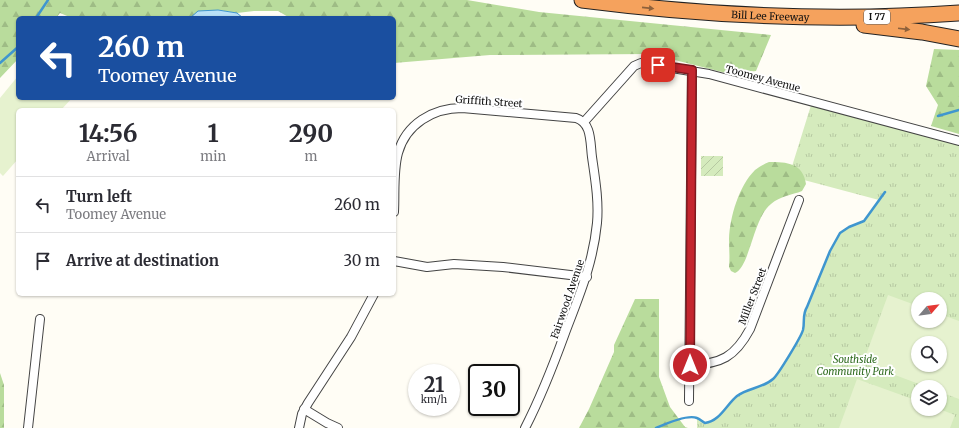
<!DOCTYPE html>
<style>
:root{--surface:#fff;--page:#f7f7f7;--text:#2b2b33;--muted:#7c7c81;--line:#e1e1e2}
body{margin:0;font-family:Merriweather,serif;background:var(--page);color:var(--text);height:100vh;display:flex;flex-direction:column;font-size:15px;white-space:nowrap}
*{box-sizing:border-box;margin:0}
p{font-size:13px;color:var(--muted)}
.icon{flex:none;width:22px;height:22px;fill:none;stroke:currentColor;stroke-width:2;stroke-linecap:round;stroke-linejoin:round}
.map{position:relative;flex:1;overflow:hidden}
.sheet{position:absolute;left:16px;top:108px;width:380px;height:188px;display:flex;flex-direction:column;background:var(--surface);border-radius:6px;box-shadow:0 1px 3px #0004}
.sheet>*{flex:none}
.top-card{position:absolute;left:16px;top:16px;width:380px;height:84px;border-radius:6px;box-shadow:0 1px 3px #0004;background:#1a4fa0;color:#fff;overflow:hidden}
.needle{width:26px;rotate:62deg}
.buttons{position:absolute;left:911px;top:292px;display:grid;gap:8px}
.buttons a{display:grid;place-items:center;width:36px;height:36px;border-radius:50%;background:var(--surface);box-shadow:0 1px 3px #0004;font-size:20px}
.speed{position:absolute;left:408px;top:364px;display:flex;gap:8px;font-size:20px;font-weight:700;text-align:center}
.speed>*{display:grid;place-content:center;width:52px;height:52px;border-radius:50%;background:var(--surface);box-shadow:0 1px 3px #0004;line-height:1}
.speed small{font-size:10px;font-weight:400}
.speed .limit{border:2px solid #111;border-radius:6px;background:#fff;color:#111}
.pin{position:absolute;display:grid;place-items:center;width:34px;height:34px;color:#fff;margin:-17px;border-radius:8px;box-shadow:0 2px 6px #0006}
.me{position:absolute;width:44px;margin:-22px;rotate:0deg;stroke-linejoin:round;filter:drop-shadow(0 0 3px #0008)}
.turn{display:flex;align-items:center;gap:14px;height:84px;padding:0 16px;font-size:18px}
.turn .icon{width:52px;height:52px;stroke-width:2.5}
.turn b{display:block;font-size:28px;line-height:34px}
.eta{display:flex;justify-content:space-evenly;align-items:center;height:68px;text-align:center}
.eta b{font-size:24px;font-weight:700;line-height:28px}
ul{padding:0;list-style:none}
li{display:flex;align-items:center;gap:12px;height:56px;padding:0 16px;border-top:1px solid var(--line)}
li div{flex:1}
li b{display:block;font-size:15px}
li em{font-style:normal}
.map>svg:first-child{display:block}
.grass{fill:url(#grass-tufts);fill-rule:evenodd}
.forest{fill:url(#forest-firs)}
.garden{fill:url(#garden-furrows)}
.pitch{fill:#e6f2cf;fill-rule:evenodd}
.water{fill:#b9e0f7;stroke:#3f96cf}
.lines{fill:none;stroke-linecap:round;stroke-linejoin:round}
.stream{stroke:#3f96cf;stroke-width:2.5}
.minor-casing{stroke:#444;stroke-width:10}
.motorway-casing{stroke:#222;stroke-width:17}
.minor{stroke:#fff;stroke-width:8}
.motorway{stroke:#f5a25d;stroke-width:15}
.oneway{fill:#8e613b}
.route-casing{stroke:#7f191e;stroke-width:10}
.route{stroke:#c4262e;stroke-width:7}
.labels{text-anchor:middle;stroke-width:4;stroke-linejoin:round;paint-order:stroke}
.shield{fill:#fff;stroke:#585858;stroke-width:1}
.shield-label{font-size:9px;font-weight:bold;fill:#111}
.street-label{font-size:10px;fill:#111;stroke:#fff}
.park-label{font-size:10px;font-style:italic;fill:#2f6b1f;stroke:#fff}
</style>
<div class="map">
<svg width="959" height="428" viewBox="0 0 959 428">
<defs>
<pattern id="grass-tufts" width="24" height="20" patternUnits="userSpaceOnUse"><rect width="24" height="20" fill="#d5ebbd"/><path d="M3 7l-1-3M5 7V3M7 7l1-3M15 17l-1-3M17 17v-4M19 17l1-3" fill="none" stroke="#b6c8a1"/></pattern>
<pattern id="forest-firs" width="22" height="20" patternUnits="userSpaceOnUse"><rect width="22" height="20" fill="#b9dc9c"/><path d="M5 1l3.5 6h-7zM16 11l3.5 6h-7z" fill="#9ebc85"/></pattern>
<pattern id="garden-furrows" width="10" height="10" patternUnits="userSpaceOnUse"><rect width="10" height="10" fill="#d5ebbd"/><path d="M-1 1l2-2M0 10L10 0M9 11l2-2" fill="none" stroke="#b6c8a1"/></pattern>
</defs>
<rect width="100%" height="100%" fill="#fffdf5"/>
<path class="grass" d="M 812,102 L 959,141 L 959,428 L 697,428 L 697,418 L 705,423 C 720,421 726,405 737,396 C 748,388 763,388 773,379 C 778,374 801,337 803,330 C 805,321 802,315 807,307 L 830,251 L 840,233 L 849,227 L 864,221 L 879,200 L 789,176 ZM 918,299 L 940,299 L 940,321 L 918,321 ZM 918,343 L 940,343 L 940,365 L 918,365 ZM 918,387 L 940,387 L 940,409 L 918,409 Z"/>
<g class="forest">
<path d="M 0,0 L 467,0 L 539,12 L 771,35 L 756,71 L 730,74 L 651,54 L 490,55 L 394,63 L 394,18 L 290,18 L 278,11 L 254,11 L 237,13 L 218,10 L 190,18 L 72,18 L 60,13 L 56,18 L 18,18 L 18,59 L 0,78 Z"/>
<path d="M 934,49 L 959,50 L 959,134 L 931,126 L 938,105 L 926,86 Z"/>
<path d="M 769,162 C 787,162 803,163 806,184 L 802,191 C 792,195 780,196 771,204 C 753,218 750,267 735,273 L 731,271 L 729,267 C 730,257 729,248 729,239 C 730,216 739,186 755,170 C 759,167 764,164 769,162 Z"/>
<path d="M 635,299 L 659,299 L 659,377 L 670,407 L 685,427 L 688,428 L 579,428 L 589,409 L 614,352 L 614,345 Z"/>
<path d="M 0,373 L 4,385 L 4,428 L 0,428 Z"/>
</g>
<rect class="garden" x="701" y="156" width="22" height="20"/>
<g class="pitch">
<path d="M 18,76 L 18,98 L 72,98 L 61,110 L 18,110 L 18,159 L 3,176 L 0,173 L 0,98 Z"/>
<path d="M 888,295 L 918,306 L 918,321 L 940,321 L 940,314 L 959,321 L 959,399 L 940,392 L 940,387 L 927,387 L 863,363 ZM 918,343 L 940,343 L 940,365 L 918,365 Z"/>
<path d="M 857,379 L 918,401 L 918,409 L 939,409 L 955,415 L 950,428 L 839,428 Z"/>
</g>
<path class="water" d="M 218,10 L 237,13 L 243,18 L 190,18 L 198,11 Z"/>
<g class="lines">
<g class="stream">
<path d="M 36,18 L 48,0"/>
<path d="M 0,63 L 18,47"/>
<path d="M 938,116 L 959,110"/>
<path d="M 656,428 C 665,424 687,414 697,418 C 700,419 703,422 705,423 C 720,421 726,405 737,396 C 748,388 763,388 773,379 C 778,375 801,337 803,330 C 805,321 802,315 807,307 L 830,251 L 840,233 L 849,227 L 864,221 L 885,192"/>
</g>
<g class="minor-casing">
<g id="minor">
<path d="M 584,122 L 634,66 L 641,63 L 709,74 L 959,141"/>
<path d="M 394,212 C 395,193 393,171 398,153 C 406,124 433,108 462,108 L 576,118 C 592,123 590,142 592,157 C 595,178 599,201 597,223 C 593,264 579,296 565,333 C 553,366 541,397 525,428"/>
<path d="M 394,261 L 427,267 L 454,264 L 503,267 L 587,277"/>
<path d="M 690,365 C 721,364 735,357 750,329 L 799,200"/>
<path d="M 689,401 L 692,70"/>
<path d="M 304,409 L 327,423 L 338,428"/>
<path d="M 28,428 L 40,319"/>
<path d="M 299,428 L 302,414 L 308,403 L 351,337 L 374,294"/>
</g>
</g>
<g class="motorway-casing">
<g id="motorway">
<path id="s1" d="M 582,0 C 707,16 833,22 959,13"/>
<path d="M 864,25 L 922,32 L 959,39"/>
</g>
</g>
<use href="#minor" class="minor"/>
<use href="#motorway" class="motorway"/>
</g>
<defs><path id="oneway-solid" d="M-6-.8H1V-3.2L6.5 0L1 3.2V.8H-6Z"/></defs>
<g class="oneway">
<use href="#oneway-solid" transform="translate(648 8) rotate(6)"/>
<use href="#oneway-solid" transform="translate(904 29) rotate(7)"/>
</g>
<g class="lines">
<g class="route-casing">
<path id="route" d="M 658,65 L 692,70 L 690,365"/>
</g>
<use href="#route" class="route"/>
</g>
<g class="labels">
<rect class="shield" x="864" y="10" width="26" height="14" rx="3"/>
<g class="shield-label">
<text x="877" y="20">I 77</text>
</g>
<g class="street-label">
<text dy="4" stroke="none"><textPath href="#s1" startOffset="189">Bill Lee Freeway</textPath></text>
<text transform="translate(763 78) rotate(15)" y="4">Toomey Avenue</text>
<text transform="translate(489 101) rotate(4)" y="4">Griffith Street</text>
<text transform="translate(752 296) rotate(-69)" y="4">Miller Street</text>
<text transform="translate(567 299) rotate(-71)" y="4">Fairwood Avenue</text>
</g>
<g class="park-label">
<text x="855" y="363">Southside<tspan x="855" dy="12">Community Park</tspan></text>
</g>
</g>
</svg>
<div class="buttons">
<a><svg class="needle" viewBox="-14 -14 28 28"><path d="M0-13l5 13h-10z" fill="#e53935"/><path d="M0 13l5-13h-10z" fill="#7c7c81"/></svg></a>
<a><svg class="icon" aria-label="search" viewBox="0 0 24 24"><circle cx="10" cy="10" r="6"/><path d="M15 15l6 6"/></svg></a>
<a><svg class="icon" aria-label="layers" viewBox="0 0 24 24"><path d="M12 4l9 5-9 5-9-5zM3 14l9 5 9-5"/></svg></a>
</div>
<div class="speed"><div>21<small>km/h</small></div><div class="limit">30</div></div>
<div class="pin" style="left:658px;top:65px;background:#d93025"><svg class="icon" aria-label="arrive" viewBox="0 0 24 24"><path d="M6 21V4h12l-3 4 3 4H6"/></svg></div>
<svg class="me" style="left:690px;top:365px" viewBox="-20 -20 40 40"><circle r="17" fill="#c4262e" stroke="#fff" stroke-width="3"/><path d="M0-11L8 9 0 5-8 9z" fill="#fff"/></svg>
<div class="top-card">
<div class="turn"><svg class="icon" aria-label="left" viewBox="0 0 24 24"><path d="M17 20v-9H6M10 6l-5 5 5 5"/></svg><div><b>260 m</b>Toomey Avenue</div></div>
</div>
<section class="sheet">
<div class="eta">
<div><b>14:56</b><p>Arrival</p></div>
<div><b>1</b><p>min</p></div>
<div><b>290</b><p>m</p></div>
</div>
<ul>
<li><svg class="icon" aria-label="left" viewBox="0 0 24 24"><path d="M17 20v-9H6M10 6l-5 5 5 5"/></svg><div><b>Turn left</b><p>Toomey Avenue</p></div><em>260 m</em></li>
<li><svg class="icon" aria-label="arrive" viewBox="0 0 24 24"><path d="M6 21V4h12l-3 4 3 4H6"/></svg><div><b>Arrive at destination</b></div><em>30 m</em></li>
</ul>
</section>
</div>
